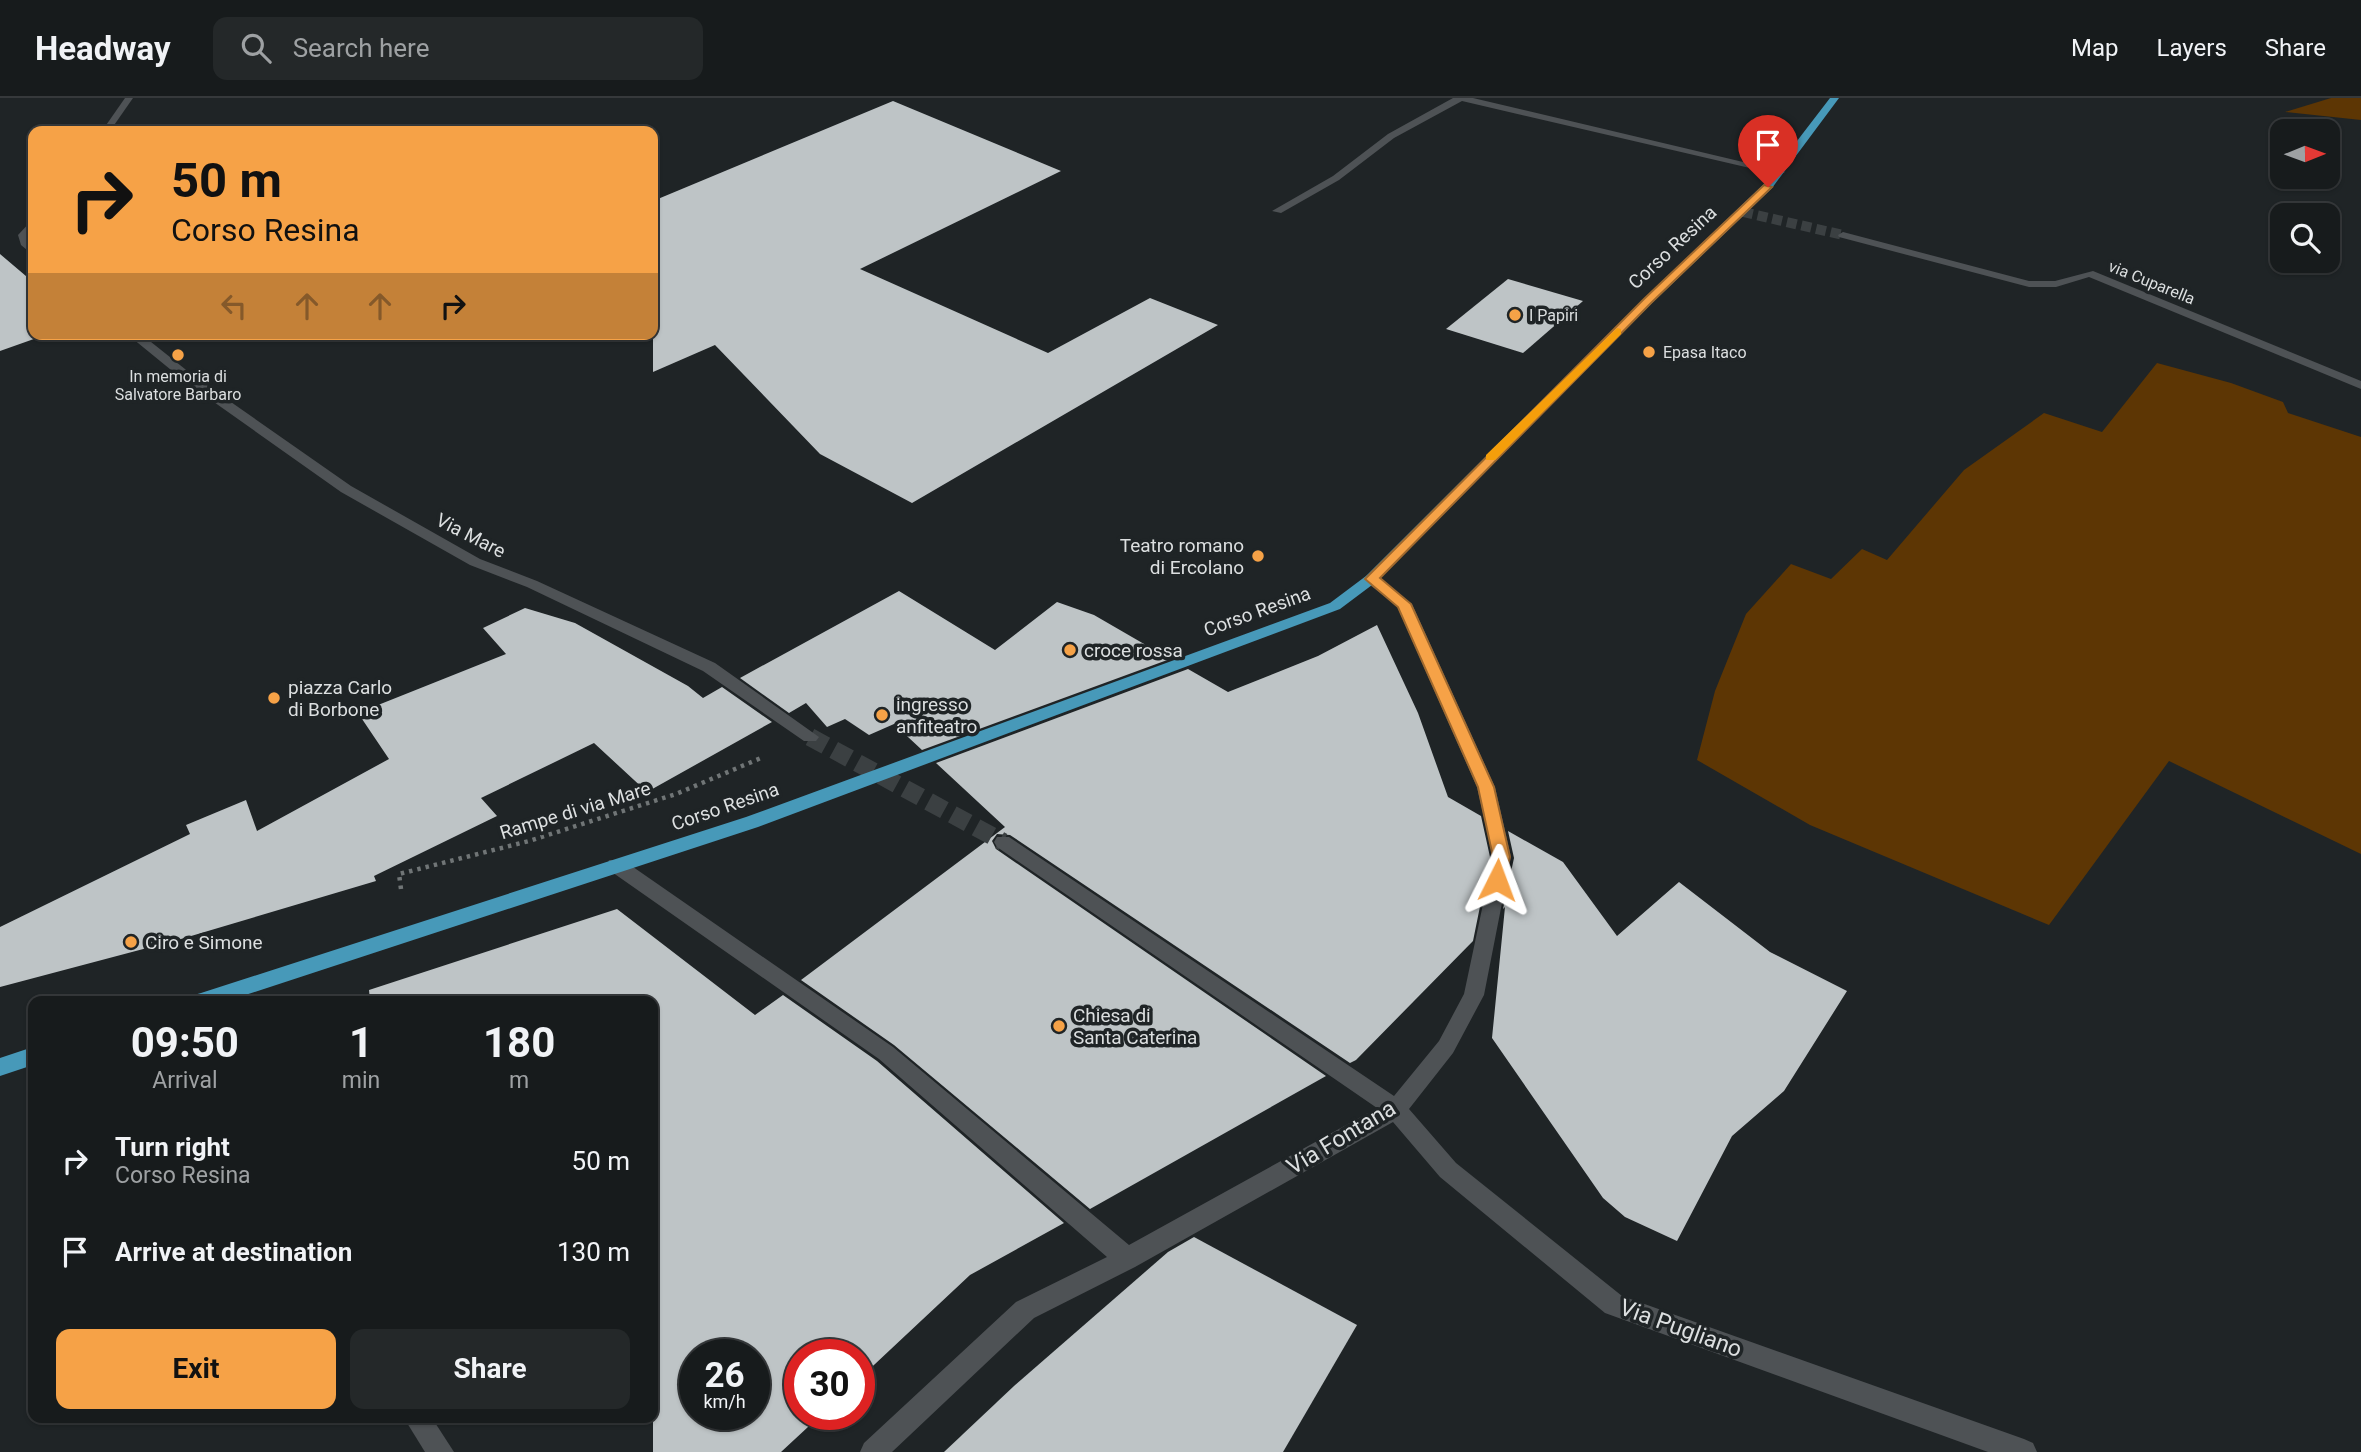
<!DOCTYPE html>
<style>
:root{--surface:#171b1c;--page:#242829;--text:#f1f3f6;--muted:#9ea1a3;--line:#36393b;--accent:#f6a247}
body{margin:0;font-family:Roboto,sans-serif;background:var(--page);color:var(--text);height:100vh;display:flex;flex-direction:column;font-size:26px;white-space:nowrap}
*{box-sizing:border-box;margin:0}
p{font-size:23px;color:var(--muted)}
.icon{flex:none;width:38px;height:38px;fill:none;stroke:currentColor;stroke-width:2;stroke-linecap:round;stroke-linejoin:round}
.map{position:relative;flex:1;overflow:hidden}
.details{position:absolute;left:28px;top:898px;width:630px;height:427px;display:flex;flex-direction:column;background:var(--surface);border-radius:14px;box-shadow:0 2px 5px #0004,0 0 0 2px var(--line)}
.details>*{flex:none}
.guide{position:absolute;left:28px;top:28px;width:630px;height:214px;border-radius:14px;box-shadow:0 2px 5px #0004,0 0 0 2px var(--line);background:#f6a247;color:#111;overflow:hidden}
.needle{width:46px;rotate:89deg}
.controls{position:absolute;left:2270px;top:21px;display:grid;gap:14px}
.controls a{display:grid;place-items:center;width:70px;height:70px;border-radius:14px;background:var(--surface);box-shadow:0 2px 5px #0004,0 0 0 2px var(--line);font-size:35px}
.speed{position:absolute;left:679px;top:1241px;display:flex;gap:14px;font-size:35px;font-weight:700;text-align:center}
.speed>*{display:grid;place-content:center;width:91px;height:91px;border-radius:50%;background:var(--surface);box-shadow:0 2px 5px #0004,0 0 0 2px var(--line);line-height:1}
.speed small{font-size:18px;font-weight:400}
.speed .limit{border:10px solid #d22;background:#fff;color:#111}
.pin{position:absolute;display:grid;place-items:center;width:60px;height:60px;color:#fff;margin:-72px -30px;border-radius:50% 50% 50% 0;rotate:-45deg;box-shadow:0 0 7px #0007}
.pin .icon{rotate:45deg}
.me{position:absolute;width:77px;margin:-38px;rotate:3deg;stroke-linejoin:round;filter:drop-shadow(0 0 5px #0008)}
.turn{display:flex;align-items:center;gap:24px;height:147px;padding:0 28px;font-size:32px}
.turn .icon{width:91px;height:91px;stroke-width:2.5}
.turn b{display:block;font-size:49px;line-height:60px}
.lanes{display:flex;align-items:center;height:66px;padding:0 28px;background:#0003;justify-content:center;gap:35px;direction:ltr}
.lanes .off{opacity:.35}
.eta{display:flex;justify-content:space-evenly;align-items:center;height:119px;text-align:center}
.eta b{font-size:42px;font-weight:700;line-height:49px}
.cta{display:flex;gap:14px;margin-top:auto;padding:14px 28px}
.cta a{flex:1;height:80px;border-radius:14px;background:var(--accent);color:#111;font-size:28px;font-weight:700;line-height:80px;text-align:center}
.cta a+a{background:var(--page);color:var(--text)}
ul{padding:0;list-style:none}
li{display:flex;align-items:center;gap:21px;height:91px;padding:0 28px}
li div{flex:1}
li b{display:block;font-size:26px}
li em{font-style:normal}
header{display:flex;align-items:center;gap:42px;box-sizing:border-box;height:98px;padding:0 35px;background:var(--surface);border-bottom:2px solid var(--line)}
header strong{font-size:33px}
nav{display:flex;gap:38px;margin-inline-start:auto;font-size:24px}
.search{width:490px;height:63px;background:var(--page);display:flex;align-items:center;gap:18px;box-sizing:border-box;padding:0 24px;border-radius:14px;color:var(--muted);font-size:26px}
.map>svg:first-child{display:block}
.green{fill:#5d3604}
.building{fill:#bec4c6;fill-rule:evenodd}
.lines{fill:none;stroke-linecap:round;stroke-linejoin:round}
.street-tunnel-far1{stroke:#3b4042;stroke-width:10;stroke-dasharray:10 5;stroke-linecap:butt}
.street-tunnel{stroke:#3b4042;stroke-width:18;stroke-dasharray:18 9;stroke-linecap:butt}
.path{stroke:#707576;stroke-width:4.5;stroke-dasharray:3.5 5;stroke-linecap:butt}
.street{fill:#4e5255;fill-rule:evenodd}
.primary{fill:#4799b9;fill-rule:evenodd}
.route{fill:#f6a247;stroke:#a0692e;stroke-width:2}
.slow{fill:#f59e0b}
.poi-dot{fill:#f6a247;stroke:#1f2426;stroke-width:2.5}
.labels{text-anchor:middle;stroke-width:7;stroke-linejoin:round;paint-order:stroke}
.far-street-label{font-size:16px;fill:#dcdfe0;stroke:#1f2426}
.far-poi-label{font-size:16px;fill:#dcdfe0;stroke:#1f2426;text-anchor:start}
.street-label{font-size:19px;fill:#dcdfe0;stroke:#1f2426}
.poi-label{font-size:19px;fill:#dcdfe0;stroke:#1f2426;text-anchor:start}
.near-street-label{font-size:23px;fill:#dcdfe0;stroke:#1f2426}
</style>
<header>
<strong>Headway</strong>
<div class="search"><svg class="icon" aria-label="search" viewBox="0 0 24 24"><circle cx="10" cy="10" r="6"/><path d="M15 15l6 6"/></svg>Search here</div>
<nav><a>Map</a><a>Layers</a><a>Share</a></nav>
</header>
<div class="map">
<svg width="2361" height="1354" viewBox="0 0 2361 1354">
<rect width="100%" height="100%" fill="#1f2426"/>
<g class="green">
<path d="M 2331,0 L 2361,0 L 2361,22 L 2285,14 Z"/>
<path d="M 2157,265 L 2231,285 L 2283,304 L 2288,315 L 2361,339 L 2361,756 L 2169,663 L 2049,827 L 1810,727 L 1697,662 L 1715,593 L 1746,516 L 1791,466 L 1831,481 L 1862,451 L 1887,462 L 1964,372 L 2044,315 L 2102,334 Z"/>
</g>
<g class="building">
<path d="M 893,3 L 1061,73 L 860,171 L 1048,255 L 1150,200 L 1218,227 L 912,405 L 820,356 L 715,247 L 653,274 L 653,103 Z"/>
<path d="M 0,156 L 33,184 L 33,236 L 48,236 L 0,253 Z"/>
<path d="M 1508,181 L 1583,203 L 1523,255 L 1446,231 Z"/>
<path d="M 899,493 L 995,552 L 1057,504 L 1094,517 L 1170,561 L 922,652 L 894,626 L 869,637 L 845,621 L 827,629 L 806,605 L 789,615 L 740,580 Z"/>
<path d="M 525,510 L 575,525 L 688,588 L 703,600 L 722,589 L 772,624 L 647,694 L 594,645 L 481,700 L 497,718 L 374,778 L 376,783 L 181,841 L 0,889 L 0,829 L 190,736 L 186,727 L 246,702 L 257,733 L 389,661 L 358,615 L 506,556 L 483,530 Z"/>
<path d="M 1377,527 L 1418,615 L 1448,699 L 1481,718 L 1490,759 L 1473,843 L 1356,962 L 1350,965 L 1010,737 L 997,736 L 992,743 L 996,751 L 1326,978 L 1090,1111 L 894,947 L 801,882 L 1005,729 L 936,665 L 1188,571 L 1228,594 L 1318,558 Z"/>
<path d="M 1508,733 L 1563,764 L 1617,838 L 1679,784 L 1770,854 L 1847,893 L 1784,993 L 1732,1038 L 1677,1143 L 1625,1119 L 1603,1100 L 1492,940 L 1505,809 L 1503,811 L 1514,760 Z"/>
<path d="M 617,811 L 755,917 L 783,897 L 877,963 L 1064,1125 L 970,1177 L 859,1281 L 859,1256 L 800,1256 L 800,1316 L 822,1316 L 781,1354 L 653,1354 L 653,903 L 370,903 L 369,892 ZM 695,1256 L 754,1256 L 754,1316 L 695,1316 Z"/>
<path d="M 1194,1139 L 1357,1227 L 1283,1354 L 944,1354 L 1014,1288 L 1168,1154 Z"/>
</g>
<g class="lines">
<path class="street-tunnel-far1" d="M 1743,114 L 1843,137"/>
<path class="street-tunnel" d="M 810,639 L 1003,744"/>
<path class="path" d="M 401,791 L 399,776 L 529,743 L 676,696 L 761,660"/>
<g class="street">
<path d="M 125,0 L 133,0 L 110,33 L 102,33 Z"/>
<path d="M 1453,0 L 1473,0 L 1785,74 L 1780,77 L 1462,3 L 1394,40 L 1339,82 L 1281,115 L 1272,113 L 1333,78 L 1388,36 Z"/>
<path d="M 33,121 L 33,131 L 28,137 L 33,148 L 33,157 L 21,147 L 18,137 Z"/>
<path d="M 1843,134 L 2029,183 L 2055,183 L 2093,173 L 2361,283 L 2361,291 L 2089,179 L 2056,189 L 2029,189 L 1839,139 L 1838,137 Z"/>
<path d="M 127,236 L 141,236 L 195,279 L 351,388 L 480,461 L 537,483 L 715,565 L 819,639 L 816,643 L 804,643 L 703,573 L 527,489 L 470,467 L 341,394 L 187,285 Z"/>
<path d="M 1371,476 L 1412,506 L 1495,689 L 1511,759 L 1484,897 L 1453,955 L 1409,1011 L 1456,1065 L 1622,1198 L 2024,1341 L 2033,1345 L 2037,1354 L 1988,1354 L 1605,1215 L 1440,1079 L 1393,1024 L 1135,1169 L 1034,1220 L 892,1354 L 860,1354 L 864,1345 L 1016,1204 L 1107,1159 L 879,961 L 609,772 L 607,767 L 609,762 L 623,762 L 893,949 L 1129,1147 L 1377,1010 L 997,749 L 994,744 L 997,739 L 1009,739 L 1394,998 L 1439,943 L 1464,896 L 1493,759 L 1477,689 L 1397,508 L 1366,484 L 1364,481 L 1366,478 Z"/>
<path d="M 404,1320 L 432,1320 L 454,1354 L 425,1354 Z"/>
</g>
<g class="primary">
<path d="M 1830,0 L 1839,0 L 1772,90 L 1652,205 L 1376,484 L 1340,511 L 758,729 L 227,903 L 191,903 L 194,897 L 201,895 L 746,719 L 1330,505 L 1366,478 L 1644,201 L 1764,86 Z"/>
<path d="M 33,949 L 33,967 L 0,978 L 0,960 Z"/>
</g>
</g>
<path class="route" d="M 1764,87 L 1772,89 L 1651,205 L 1380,480 L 1411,506 L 1494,689 L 1510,759 L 1503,787 L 1491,787 L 1489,782 L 1493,759 L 1478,689 L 1398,509 L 1365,481 L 1644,201 Z"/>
<path class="slow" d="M 1617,230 L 1621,231 L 1621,236 L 1495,362 L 1486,362 L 1486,357 Z"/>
<g class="poi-dot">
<circle cx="1515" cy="217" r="7"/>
<circle cx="1649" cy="254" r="7"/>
<circle cx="178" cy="257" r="7"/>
<circle cx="1258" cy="458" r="7"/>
<circle cx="1070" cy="552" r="7"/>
<circle cx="274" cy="600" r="7"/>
<circle cx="882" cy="617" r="7"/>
<circle cx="131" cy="844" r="7"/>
<circle cx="1059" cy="928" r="7"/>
</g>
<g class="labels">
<g class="far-street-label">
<text transform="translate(2152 184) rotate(22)" y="6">via Cuparella</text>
</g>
<g class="far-poi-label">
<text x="1529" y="223">I Papiri</text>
<text x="1663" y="260">Epasa Itaco</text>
<text x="178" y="284" text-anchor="middle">In memoria di<tspan x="178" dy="18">Salvatore Barbaro</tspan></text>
</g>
<g class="street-label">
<text transform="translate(1672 149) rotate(-43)" y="7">Corso Resina</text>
<text transform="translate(471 437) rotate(27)" y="7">Via Mare</text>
<text transform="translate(1257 513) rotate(-20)" y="7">Corso Resina</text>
<text transform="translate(725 708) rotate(-19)" y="7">Corso Resina</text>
<text transform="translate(575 712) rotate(-17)" y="7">Rampe di via Mare</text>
</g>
<g class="poi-label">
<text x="1244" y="454" text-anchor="end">Teatro romano<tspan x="1244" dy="22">di Ercolano</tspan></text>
<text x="1084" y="559">croce rossa</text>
<text x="288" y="596">piazza Carlo<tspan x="288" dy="22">di Borbone</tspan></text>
<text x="896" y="613">ingresso<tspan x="896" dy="22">anfiteatro</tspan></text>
<text x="145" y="851">Ciro e Simone</text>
<text x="1073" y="924">Chiesa di<tspan x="1073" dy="22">Santa Caterina</tspan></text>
</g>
<g class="near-street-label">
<text transform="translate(1341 1039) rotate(-31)" y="8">Via Fontana</text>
<text transform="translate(1681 1230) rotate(20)" y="8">Via Pugliano</text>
</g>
</g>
</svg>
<div class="controls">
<a><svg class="needle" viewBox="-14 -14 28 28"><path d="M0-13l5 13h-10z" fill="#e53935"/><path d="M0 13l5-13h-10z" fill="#9ea1a3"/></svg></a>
<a><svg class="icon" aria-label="search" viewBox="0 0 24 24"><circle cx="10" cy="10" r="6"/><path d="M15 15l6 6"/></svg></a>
</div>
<div class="speed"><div>26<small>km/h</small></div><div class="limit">30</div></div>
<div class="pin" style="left:1768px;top:89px;background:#d93025"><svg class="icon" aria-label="arrive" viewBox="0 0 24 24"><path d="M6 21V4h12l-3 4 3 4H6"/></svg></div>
<svg class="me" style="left:1497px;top:782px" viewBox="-20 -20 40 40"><path d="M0-17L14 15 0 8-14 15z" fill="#f6a247" stroke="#fff" stroke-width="4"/></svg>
<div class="guide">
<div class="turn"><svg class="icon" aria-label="right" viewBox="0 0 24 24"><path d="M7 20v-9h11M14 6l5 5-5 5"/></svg><div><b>50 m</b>Corso Resina</div></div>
<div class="lanes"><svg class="icon off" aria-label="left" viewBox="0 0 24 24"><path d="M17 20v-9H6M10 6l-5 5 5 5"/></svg><svg class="icon off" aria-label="ahead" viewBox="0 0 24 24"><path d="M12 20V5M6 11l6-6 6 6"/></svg><svg class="icon off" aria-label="ahead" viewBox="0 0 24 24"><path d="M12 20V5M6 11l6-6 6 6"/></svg><svg class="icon" aria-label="right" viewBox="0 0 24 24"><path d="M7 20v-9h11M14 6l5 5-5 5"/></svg></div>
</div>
<section class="details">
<div class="eta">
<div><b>09:50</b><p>Arrival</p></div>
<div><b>1</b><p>min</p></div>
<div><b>180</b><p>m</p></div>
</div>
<ul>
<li><svg class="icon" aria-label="right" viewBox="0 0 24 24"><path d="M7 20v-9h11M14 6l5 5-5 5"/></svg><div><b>Turn right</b><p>Corso Resina</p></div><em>50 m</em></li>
<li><svg class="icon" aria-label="arrive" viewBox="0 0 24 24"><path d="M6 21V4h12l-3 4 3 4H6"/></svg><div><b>Arrive at destination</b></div><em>130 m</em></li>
</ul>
<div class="cta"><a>Exit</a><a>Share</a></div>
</section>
</div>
